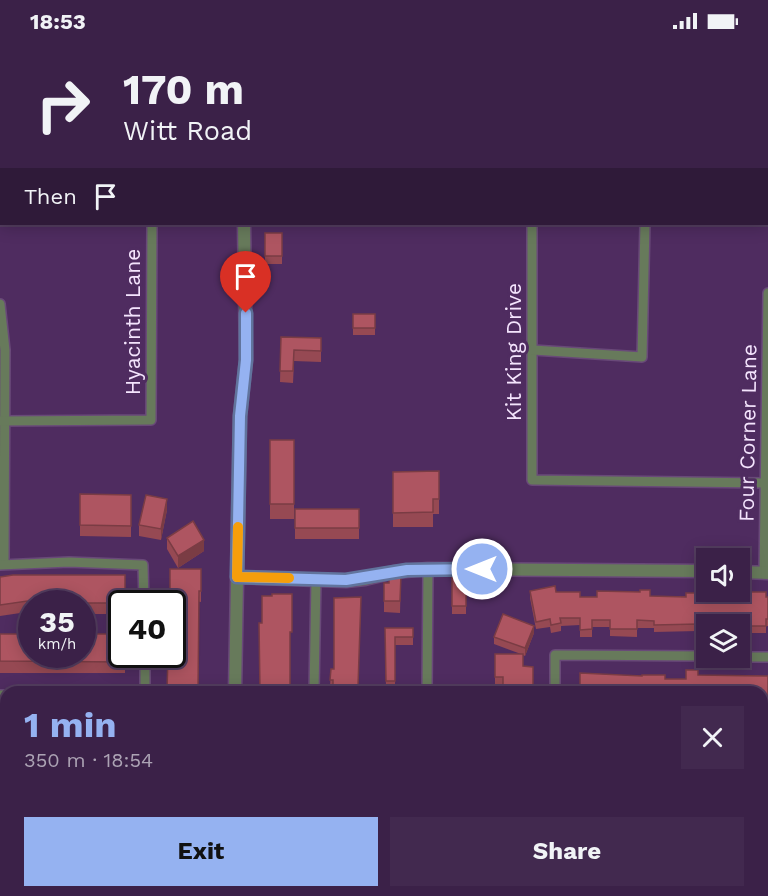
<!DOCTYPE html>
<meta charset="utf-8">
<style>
:root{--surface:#3b2148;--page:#42294f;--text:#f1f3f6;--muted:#aca3b4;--line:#543e60;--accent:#95b2f1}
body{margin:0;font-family:"Work Sans",sans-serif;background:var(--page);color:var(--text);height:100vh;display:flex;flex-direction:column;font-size:22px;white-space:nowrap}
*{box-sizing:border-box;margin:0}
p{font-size:20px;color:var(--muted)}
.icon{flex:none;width:33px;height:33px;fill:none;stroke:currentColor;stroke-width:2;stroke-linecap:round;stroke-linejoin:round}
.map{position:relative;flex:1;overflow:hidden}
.details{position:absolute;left:0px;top:644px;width:768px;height:212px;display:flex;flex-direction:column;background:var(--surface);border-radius:18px 18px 0 0;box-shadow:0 3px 15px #0003,0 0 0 2px var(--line)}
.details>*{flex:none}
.guide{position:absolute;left:0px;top:0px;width:768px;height:183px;box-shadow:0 3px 15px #0003,0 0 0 2px var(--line);background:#3b2148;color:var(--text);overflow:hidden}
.controls{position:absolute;left:696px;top:506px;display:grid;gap:12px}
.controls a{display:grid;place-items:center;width:54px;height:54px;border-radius:0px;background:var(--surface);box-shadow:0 3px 15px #0003,0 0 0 2px var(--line);font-size:30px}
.speed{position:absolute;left:18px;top:548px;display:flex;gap:12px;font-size:30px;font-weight:700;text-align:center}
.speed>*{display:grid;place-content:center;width:78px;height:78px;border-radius:50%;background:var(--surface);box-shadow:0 3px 15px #0003,0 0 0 2px var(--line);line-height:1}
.speed small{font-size:15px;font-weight:400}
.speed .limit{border:3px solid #111;border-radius:9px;background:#fff;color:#111}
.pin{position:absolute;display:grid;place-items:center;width:51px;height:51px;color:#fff;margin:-62px -26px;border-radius:50% 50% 50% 0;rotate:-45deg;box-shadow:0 0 6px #0007}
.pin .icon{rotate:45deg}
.me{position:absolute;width:66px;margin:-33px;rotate:270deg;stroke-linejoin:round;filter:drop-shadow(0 0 4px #0008)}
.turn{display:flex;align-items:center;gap:21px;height:126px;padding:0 24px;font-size:27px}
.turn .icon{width:78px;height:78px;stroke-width:2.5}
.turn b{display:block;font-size:42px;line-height:51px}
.then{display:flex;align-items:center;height:57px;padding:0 24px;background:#0003;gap:12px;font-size:22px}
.round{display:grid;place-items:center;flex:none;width:63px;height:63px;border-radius:0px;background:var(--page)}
.headline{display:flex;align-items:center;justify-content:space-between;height:102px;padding:0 24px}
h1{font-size:36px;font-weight:700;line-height:45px;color:var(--accent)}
.action{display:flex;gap:12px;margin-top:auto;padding:12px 24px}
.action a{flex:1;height:69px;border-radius:0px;background:var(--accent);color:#111;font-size:24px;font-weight:700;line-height:69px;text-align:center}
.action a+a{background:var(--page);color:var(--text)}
.status{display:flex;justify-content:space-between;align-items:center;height:42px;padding:0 30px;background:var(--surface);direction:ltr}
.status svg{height:16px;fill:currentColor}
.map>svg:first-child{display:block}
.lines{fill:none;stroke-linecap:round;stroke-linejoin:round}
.minor-casing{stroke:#694979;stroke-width:12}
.tertiary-casing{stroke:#694979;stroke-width:15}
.minor{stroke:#677a5b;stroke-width:9}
.tertiary{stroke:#677a5b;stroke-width:12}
.wall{fill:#964953}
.shaded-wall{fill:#7a3c44}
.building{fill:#ae5561;stroke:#7a3c44;stroke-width:1.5}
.route-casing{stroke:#61749d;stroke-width:15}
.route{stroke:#95b2f1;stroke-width:10}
.slow{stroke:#f59e0b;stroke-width:10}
.labels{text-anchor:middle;stroke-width:6;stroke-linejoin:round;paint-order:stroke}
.street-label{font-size:21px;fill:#f4e4fd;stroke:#4f2c60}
</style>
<div class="status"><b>18:53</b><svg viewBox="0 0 49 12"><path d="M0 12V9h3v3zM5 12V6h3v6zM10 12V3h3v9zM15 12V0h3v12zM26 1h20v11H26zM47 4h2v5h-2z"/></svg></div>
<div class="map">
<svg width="768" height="854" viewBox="0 0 768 854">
<rect width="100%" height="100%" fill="#4f2c60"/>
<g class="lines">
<g class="minor-casing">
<g id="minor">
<path d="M 518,2 L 518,0"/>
<path d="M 535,2 L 535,0"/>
<path d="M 0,128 L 2,128"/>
<path d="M 766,173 L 768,173"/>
<path d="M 532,182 L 532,438 L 765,441"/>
<path d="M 0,262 L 5,308 L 4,522"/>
<path d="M 533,308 L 642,315 L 645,182"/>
<path d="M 0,379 L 151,378 L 152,182"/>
<path d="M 0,523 L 69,520 L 143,523 L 144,561"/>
<path d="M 764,531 L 768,251"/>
<path d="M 740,615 L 768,615"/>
<path d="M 145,650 L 145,612"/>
<path d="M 314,650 L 316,537"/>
<path d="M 427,650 L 428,527"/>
<path d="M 555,650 L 555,613 L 706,614"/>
<path d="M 0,653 L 6,653"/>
<path d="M 762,746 L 768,746"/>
<path d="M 0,783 L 6,783"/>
<path d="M 427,849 L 427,854"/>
<path d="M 642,849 L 642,854"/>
<path d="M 144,854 L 144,849"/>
<path d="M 311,854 L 311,849"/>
</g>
</g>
<g class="tertiary-casing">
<g id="tertiary">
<path d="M 236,2 L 236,0"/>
<path d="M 254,2 L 254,0"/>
<path d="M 0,19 L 2,19"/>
<path d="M 766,65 L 768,66"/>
<path d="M 766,86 L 768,86"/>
<path d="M 740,530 L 768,531"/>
<path d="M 237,535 L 346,539 L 365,537 L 394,530 L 428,527 L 706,529"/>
<path d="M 235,650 L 240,374 L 246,318 L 244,182"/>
<path d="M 231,854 L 231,849"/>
</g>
</g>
<use href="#minor" class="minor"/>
<use href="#tertiary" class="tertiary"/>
</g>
<g class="wall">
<path d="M 580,0 L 708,0 L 708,2 L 590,2 Z"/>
<rect x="265" y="191" width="17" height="31"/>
<rect x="353" y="272" width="22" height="21"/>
<path d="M 281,295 L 321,296 L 321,320 L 294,319 L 293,341 L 280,340 Z"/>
<rect x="270" y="398" width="24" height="79"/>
<path d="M 393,430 L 439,457 L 439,472 L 433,472 L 433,485 L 393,485 Z"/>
<path d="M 80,452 L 131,453 L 131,495 L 80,494 Z"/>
<rect x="295" y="467" width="64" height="30"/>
<path d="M 167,468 L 161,498 L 139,494 L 139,483 Z"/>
<path d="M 167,496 L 204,509 L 178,526 L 167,507 Z"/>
<path d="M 201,527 L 201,560 L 170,555 Z"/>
<path d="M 401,532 L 400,571 L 384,570 L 384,541 L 389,541 Z"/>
<rect x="452" y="532" width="14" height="40"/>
<path d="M 0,535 L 122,561 L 122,572 L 82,572 L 82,561 L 32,561 L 32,572 L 27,572 L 27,570 L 0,574 Z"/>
<path d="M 530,549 L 556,550 L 580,555 L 650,554 L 768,555 L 768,584 L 766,584 L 766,591 L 740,591 L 740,582 L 706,582 L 706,596 L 698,596 L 698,589 L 654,590 L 654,586 L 637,586 L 637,595 L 610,594 L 610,585 L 592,585 L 592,595 L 580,595 L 580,583 L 561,584 L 561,589 L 551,591 L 550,585 L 536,587 L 530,556 Z"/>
<path d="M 361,555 L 333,645 L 330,645 L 331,627 L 334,627 Z"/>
<path d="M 385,586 L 413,586 L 413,603 L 395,603 L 395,646 L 386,646 Z"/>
<path d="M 534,591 L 525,614 L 523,613 L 503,642 L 495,642 L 495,612 L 521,612 L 494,602 L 494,595 Z"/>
<path d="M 0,592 L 125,612 L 125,631 L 0,631 Z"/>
<path d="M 698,633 L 768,634 L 768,671 L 762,671 L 762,650 L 665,637 L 686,637 Z"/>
<rect x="0" y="664" width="6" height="40"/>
<path d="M 768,683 L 768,722 L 762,722 L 762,686 Z"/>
<rect x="0" y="721" width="6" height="39"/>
<rect x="762" y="765" width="6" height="36"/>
<rect x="0" y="794" width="6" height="39"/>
<path d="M 762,816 L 768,817 L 768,852 L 746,851 L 746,854 L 734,854 L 734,851 L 663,850 L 663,849 L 762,849 Z"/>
<path d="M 564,849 L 613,849 L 613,854 L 577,854 L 577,849 Z"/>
</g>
<g class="shaded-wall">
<path d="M 167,457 L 167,468 L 161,498 L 161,487 Z"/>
<path d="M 204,498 L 204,509 L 178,526 L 178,514 Z"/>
<path d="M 534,584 L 534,591 L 525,614 L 525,606 Z"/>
</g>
<g class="building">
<path d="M 632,0 L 708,0 L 708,2 L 643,2 Z"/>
<path d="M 759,0 L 768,0 L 768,6 L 766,5 L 766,2 L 761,2 Z"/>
<rect x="265" y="191" width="17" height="23"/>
<rect x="353" y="272" width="22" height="14"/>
<path d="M 281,295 L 321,296 L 321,309 L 294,308 L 293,329 L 280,329 Z"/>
<rect x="270" y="398" width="24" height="64"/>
<path d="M 439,429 L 439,457 L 433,457 L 433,470 L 393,471 L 393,430 Z"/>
<path d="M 80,452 L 131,453 L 131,484 L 80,483 Z"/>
<path d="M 146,453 L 167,457 L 161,487 L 139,483 Z"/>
<rect x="295" y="467" width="64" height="19"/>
<path d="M 193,479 L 204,498 L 178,514 L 167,496 Z"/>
<path d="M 170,527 L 201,527 L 201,549 L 199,549 L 198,650 L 167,650 L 168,612 L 172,612 L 172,561 L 168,561 L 168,555 L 170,555 Z"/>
<path d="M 389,532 L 401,532 L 400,559 L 384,559 L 384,541 L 389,541 Z"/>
<rect x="452" y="532" width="14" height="32"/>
<path d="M 13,533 L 125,533 L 125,561 L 27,561 L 27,559 L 0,563 L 0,535 Z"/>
<path d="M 555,544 L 556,550 L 580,550 L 580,555 L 597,555 L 597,549 L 640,550 L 640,548 L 650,548 L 650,554 L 686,555 L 686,551 L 696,551 L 696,555 L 717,555 L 717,552 L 743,553 L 743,550 L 766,550 L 766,555 L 768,555 L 768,577 L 766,577 L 766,584 L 740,584 L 740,582 L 706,582 L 706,588 L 698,588 L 698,582 L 654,583 L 654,579 L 637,578 L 637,587 L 610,587 L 610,578 L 592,578 L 592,587 L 580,588 L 580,576 L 560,576 L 561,581 L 551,583 L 550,577 L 536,580 L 530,549 Z"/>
<path d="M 272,552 L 292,552 L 292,590 L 290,590 L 290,650 L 260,650 L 259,581 L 262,581 L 262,554 L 272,554 Z"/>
<path d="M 361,555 L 358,644 L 361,644 L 361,650 L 333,650 L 333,638 L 330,638 L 331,627 L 334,627 L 334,556 Z"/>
<path d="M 503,572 L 534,584 L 525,606 L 494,595 Z"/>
<path d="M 385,586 L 413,586 L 413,595 L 395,595 L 395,639 L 386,639 Z"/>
<path d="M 0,592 L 32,592 L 32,612 L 82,612 L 82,592 L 122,592 L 122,612 L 125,612 L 125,620 L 0,619 Z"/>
<path d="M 495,612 L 523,612 L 523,624 L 533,625 L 533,650 L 503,650 L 503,635 L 495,635 Z"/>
<path d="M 686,628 L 698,628 L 698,633 L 768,634 L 768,663 L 762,664 L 762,650 L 580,650 L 580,631 L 642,634 L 642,633 L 665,633 L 665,637 L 686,637 Z"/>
<rect x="0" y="664" width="6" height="28"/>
<path d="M 763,683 L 768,683 L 768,714 L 762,714 L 762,686 L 763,686 Z"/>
<rect x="0" y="721" width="6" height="28"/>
<rect x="762" y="765" width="6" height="28"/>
<rect x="0" y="794" width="6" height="28"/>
<path d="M 762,816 L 768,817 L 768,844 L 762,844 Z"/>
<rect x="0" y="849" width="124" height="5"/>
<rect x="167" y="849" width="31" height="5"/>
<rect x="261" y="849" width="30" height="5"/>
<rect x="331" y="849" width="29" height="5"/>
<rect x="577" y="849" width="11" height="3"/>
</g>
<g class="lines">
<g class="route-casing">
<path id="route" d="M 246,271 L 246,318 L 240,374 L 237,535 L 346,538 L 407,528 L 482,527"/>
</g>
<use href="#route" class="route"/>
<path class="slow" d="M 238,485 L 237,535 L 289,536"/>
</g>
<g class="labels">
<g class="street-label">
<text transform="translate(133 280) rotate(-90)" y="7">Hyacinth Lane</text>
<text transform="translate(514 310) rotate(-90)" y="7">Kit King Drive</text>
<text transform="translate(748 391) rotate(-89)" y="7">Four Corner Lane</text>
</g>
</g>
</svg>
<div class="controls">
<a><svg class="icon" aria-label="sound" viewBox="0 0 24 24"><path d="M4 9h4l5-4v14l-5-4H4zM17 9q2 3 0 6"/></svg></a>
<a><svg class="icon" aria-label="layers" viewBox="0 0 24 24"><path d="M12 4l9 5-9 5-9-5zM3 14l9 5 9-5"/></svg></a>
</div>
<div class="speed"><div>35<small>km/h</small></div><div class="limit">40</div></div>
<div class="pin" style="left:246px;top:271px;background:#d93025"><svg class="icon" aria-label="arrive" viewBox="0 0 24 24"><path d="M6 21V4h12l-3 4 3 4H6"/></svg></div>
<svg class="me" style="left:482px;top:527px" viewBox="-20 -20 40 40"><circle r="17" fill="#95b2f1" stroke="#fff" stroke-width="3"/><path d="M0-11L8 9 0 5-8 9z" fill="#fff"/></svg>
<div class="guide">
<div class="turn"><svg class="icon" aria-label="right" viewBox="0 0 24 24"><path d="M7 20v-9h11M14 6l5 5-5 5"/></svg><div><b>170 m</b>Witt Road</div></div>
<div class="then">Then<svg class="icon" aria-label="arrive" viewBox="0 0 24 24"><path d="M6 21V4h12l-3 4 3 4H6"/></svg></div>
</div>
<section class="details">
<div class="headline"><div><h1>1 min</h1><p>350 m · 18:54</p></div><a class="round"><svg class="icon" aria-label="close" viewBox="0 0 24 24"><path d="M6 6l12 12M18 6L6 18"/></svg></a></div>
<div class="action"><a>Exit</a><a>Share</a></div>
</section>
</div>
